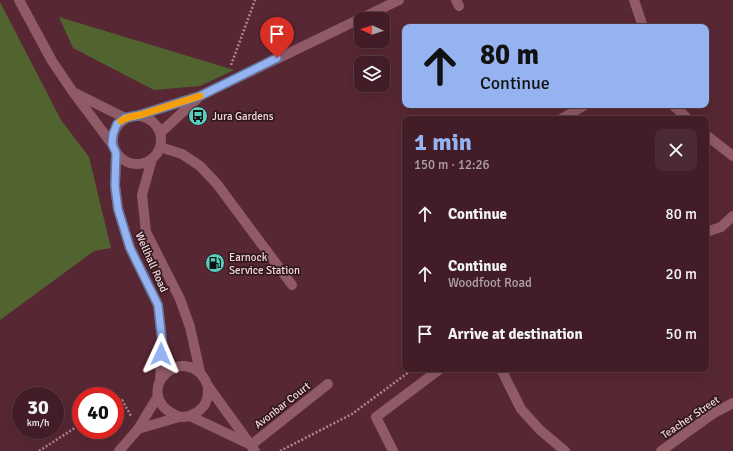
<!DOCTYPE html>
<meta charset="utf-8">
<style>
:root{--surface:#421d27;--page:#4c2a33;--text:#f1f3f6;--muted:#aea2a7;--line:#5a3b44;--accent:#95b2f1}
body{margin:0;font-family:Signika,sans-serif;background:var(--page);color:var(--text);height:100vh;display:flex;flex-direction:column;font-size:15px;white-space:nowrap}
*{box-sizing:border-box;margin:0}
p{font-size:13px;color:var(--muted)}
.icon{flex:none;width:22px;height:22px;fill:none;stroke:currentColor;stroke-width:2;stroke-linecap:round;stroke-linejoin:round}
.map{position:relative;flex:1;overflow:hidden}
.details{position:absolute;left:402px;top:116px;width:307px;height:256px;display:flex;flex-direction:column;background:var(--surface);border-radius:8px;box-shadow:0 4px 16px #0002,0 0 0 1px var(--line)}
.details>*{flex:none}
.guide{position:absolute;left:402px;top:24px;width:307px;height:84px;border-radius:8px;box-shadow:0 4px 16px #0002,0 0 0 1px var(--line);background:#95b2f1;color:#111;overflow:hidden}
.needle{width:26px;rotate:273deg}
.buttons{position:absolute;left:354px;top:12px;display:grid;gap:8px}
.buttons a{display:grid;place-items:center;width:36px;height:36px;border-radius:8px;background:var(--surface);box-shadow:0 4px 16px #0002,0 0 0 1px var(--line);font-size:20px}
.speed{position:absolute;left:12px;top:387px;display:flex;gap:8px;font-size:20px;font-weight:700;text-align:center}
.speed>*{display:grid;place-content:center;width:52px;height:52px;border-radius:50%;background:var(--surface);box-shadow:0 4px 16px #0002,0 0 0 1px var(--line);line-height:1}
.speed small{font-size:10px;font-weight:400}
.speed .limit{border:6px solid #d22;background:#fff;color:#111}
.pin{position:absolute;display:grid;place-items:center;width:34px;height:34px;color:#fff;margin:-41px -17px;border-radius:50% 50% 50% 0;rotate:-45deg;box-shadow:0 0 4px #0007}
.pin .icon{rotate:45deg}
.me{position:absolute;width:44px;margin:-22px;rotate:1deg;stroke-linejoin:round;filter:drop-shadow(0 0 3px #0008)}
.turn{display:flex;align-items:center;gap:14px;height:84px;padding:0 12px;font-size:18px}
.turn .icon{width:52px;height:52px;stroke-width:2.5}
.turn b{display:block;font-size:28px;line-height:34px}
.round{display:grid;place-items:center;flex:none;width:42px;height:42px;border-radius:8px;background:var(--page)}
.head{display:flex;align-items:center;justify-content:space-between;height:68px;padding:0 12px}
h1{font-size:24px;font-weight:700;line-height:30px;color:var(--accent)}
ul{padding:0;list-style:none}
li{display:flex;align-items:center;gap:12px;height:60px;padding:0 12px}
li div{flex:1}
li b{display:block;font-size:15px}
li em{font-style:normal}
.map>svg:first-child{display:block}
.green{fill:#516430}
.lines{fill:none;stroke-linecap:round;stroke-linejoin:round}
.path{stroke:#ad868f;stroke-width:2.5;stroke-dasharray:2 2;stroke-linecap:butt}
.service{stroke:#915a67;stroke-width:10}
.minor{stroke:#915a67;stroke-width:10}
.tertiary{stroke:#915a67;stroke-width:10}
.route-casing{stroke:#61749d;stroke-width:10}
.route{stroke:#95b2f1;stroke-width:7}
.slow{stroke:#f59e0b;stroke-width:7}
.labels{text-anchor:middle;stroke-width:3.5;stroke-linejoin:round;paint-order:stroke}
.poi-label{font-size:11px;fill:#f5d5db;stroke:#2f191e;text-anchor:start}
.street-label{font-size:11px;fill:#f5d5db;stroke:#2f191e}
</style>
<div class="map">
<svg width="733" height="451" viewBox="0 0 733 451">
<rect width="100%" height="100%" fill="#582734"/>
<g class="green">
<path d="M 0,2 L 61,120 L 89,157 L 111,248 L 94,251 L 0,320 Z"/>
<path d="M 59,17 L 234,70 L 200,86 L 154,90 L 73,48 Z"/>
</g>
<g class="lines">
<g class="path">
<path d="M 231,65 L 255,0"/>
<path d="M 115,404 L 122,400 L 131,416"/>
<path d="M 39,451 L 81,424"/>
<path d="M 280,451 L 352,414 L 413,369"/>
</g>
<g class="service">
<path d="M 456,0 L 459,6"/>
<path d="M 393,451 L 376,417 L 440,369"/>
</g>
<g class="minor">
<path d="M 634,0 L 643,27"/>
<path d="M 673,105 L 688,119"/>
<path d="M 561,119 L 585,105"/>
<path d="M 706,135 L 733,156"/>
<path d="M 160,147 L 182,154 L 200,166 L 217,184 L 292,285"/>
<path d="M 706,232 L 721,227 L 733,216"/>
<path d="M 501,369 L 521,409 L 540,430 L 565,451"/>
<path d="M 251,445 L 328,384"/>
<path d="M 661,451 L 714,413 L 733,403"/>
</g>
<g class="tertiary">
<path d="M 19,0 L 52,61 L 73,92 L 112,144"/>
<path d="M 75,93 L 125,118"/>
<path d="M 139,115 L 200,96 L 399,0"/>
<circle cx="137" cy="140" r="24"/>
<path d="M 160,133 L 197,99"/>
<path d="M 116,153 L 115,186 L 118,209 L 130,248 L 158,305 L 162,341 L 160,381"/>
<path d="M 152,159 L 142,195 L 146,232 L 180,299 L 190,327 L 200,372"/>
<path d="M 208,386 C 208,390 208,395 207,399 C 204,411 187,421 175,415 C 128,391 188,337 208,386 L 255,451"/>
<path d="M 190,416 L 249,444"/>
<path d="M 138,429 L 179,417"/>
<path d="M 119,451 L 138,429 L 158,396"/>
</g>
</g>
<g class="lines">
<g class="route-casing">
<path id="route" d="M 161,354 L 162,341 L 158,305 L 130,248 L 118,209 L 115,186 L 116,153 L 112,144 L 113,134 L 117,124 L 125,118 L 140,115 L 200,96 L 277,58"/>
</g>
<use href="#route" class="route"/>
<path class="slow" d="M 121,121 C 127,117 132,116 140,115 L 200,96"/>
</g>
<defs>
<g id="bus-disc" transform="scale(1)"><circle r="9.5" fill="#58cec1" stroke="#2f191e"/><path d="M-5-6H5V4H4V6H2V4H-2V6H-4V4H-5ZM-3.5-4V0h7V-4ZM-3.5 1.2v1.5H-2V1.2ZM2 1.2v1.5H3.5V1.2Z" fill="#111"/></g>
<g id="fuel-disc" transform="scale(1)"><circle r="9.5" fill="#58cec1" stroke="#2f191e"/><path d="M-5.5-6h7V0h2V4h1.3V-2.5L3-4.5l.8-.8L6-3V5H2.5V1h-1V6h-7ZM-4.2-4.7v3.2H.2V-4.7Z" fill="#111"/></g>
</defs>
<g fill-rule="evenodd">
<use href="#bus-disc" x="198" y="116"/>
<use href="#fuel-disc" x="215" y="263"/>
</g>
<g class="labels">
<g class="poi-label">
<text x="212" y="120">Jura Gardens</text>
<text x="229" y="261">Earnock<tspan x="229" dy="13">Service Station</tspan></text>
</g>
<g class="street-label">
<text transform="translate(152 262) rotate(66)" y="4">Wellhall Road</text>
<text transform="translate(282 405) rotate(-38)" y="4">Avonbar Court</text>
<text transform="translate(690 417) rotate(-34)" y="4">Teacher Street</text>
</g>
</g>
</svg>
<div class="buttons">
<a><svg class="needle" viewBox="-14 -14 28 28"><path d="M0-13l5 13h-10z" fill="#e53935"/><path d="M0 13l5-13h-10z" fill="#aea2a7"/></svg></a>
<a><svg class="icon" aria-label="layers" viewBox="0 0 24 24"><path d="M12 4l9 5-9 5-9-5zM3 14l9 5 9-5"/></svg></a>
</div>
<div class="speed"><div>30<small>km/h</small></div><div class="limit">40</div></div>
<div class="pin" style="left:277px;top:58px;background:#d93025"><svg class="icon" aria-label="arrive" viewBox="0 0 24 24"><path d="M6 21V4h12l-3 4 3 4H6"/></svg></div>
<svg class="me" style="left:161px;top:354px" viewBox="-20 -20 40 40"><path d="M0-17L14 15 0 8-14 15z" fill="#95b2f1" stroke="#fff" stroke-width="4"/></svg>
<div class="guide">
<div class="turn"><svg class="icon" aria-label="ahead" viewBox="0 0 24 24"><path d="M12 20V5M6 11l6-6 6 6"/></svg><div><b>80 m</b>Continue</div></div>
</div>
<section class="details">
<div class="head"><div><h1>1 min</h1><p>150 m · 12:26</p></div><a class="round"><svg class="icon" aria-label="close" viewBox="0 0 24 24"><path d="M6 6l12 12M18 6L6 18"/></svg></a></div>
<ul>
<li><svg class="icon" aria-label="ahead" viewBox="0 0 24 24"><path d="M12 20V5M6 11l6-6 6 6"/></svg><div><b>Continue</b></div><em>80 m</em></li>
<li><svg class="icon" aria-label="ahead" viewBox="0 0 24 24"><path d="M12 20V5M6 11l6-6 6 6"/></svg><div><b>Continue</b><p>Woodfoot Road</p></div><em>20 m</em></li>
<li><svg class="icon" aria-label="arrive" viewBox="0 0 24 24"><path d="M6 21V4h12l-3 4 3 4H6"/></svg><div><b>Arrive at destination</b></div><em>50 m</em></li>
</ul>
</section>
</div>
